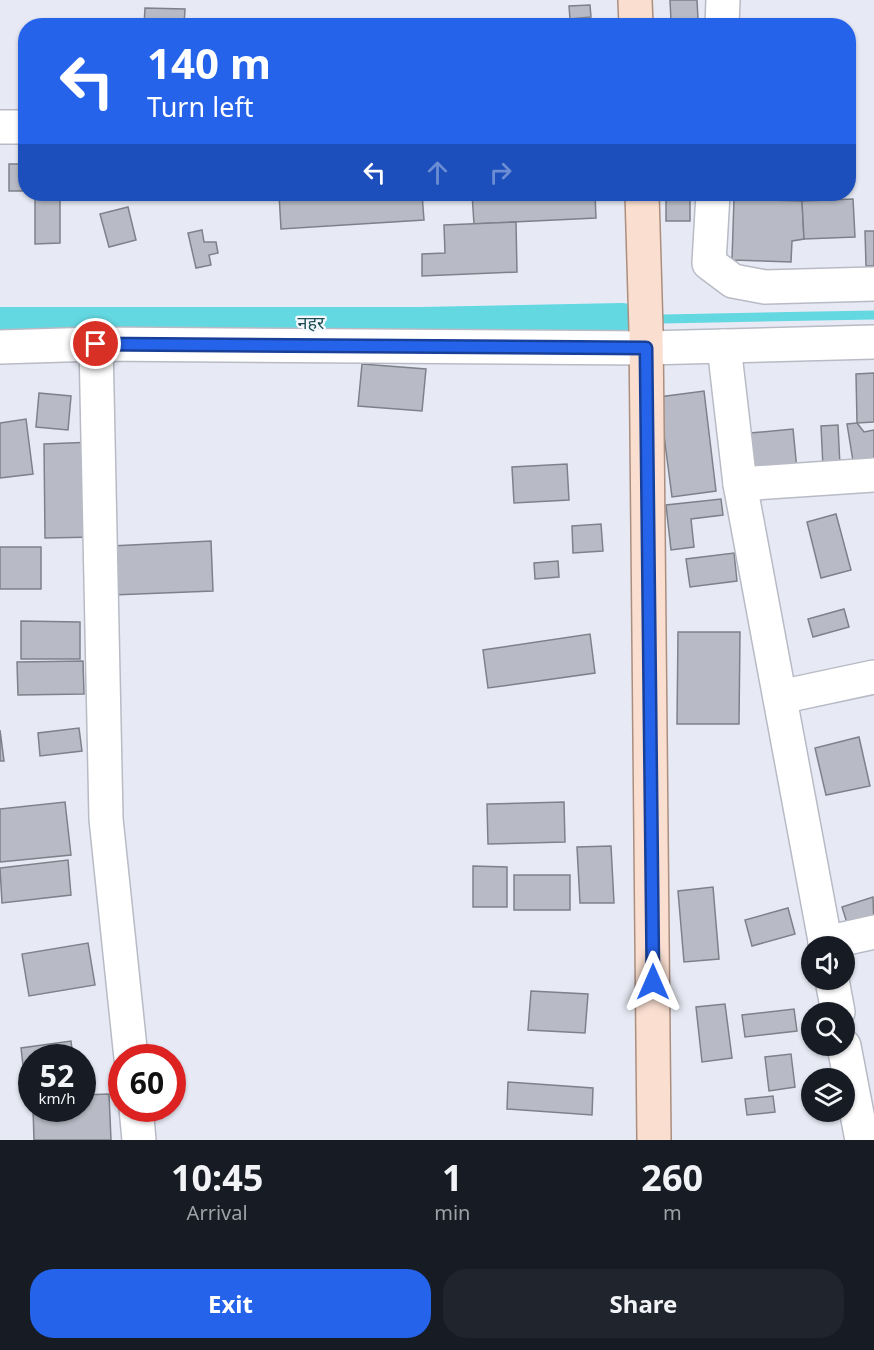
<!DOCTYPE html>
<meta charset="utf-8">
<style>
:root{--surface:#171b24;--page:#20242c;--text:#f1f3f6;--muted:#9ea1a6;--accent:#2563eb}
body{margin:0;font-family:"Noto Sans","Noto Sans Devanagari",sans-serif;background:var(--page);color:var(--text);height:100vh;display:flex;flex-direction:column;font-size:22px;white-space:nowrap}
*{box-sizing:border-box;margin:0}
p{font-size:20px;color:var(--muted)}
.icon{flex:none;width:33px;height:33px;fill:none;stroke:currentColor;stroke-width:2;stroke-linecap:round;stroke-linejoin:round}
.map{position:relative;height:1140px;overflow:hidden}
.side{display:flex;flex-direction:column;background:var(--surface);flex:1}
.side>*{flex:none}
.guide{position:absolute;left:18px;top:18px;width:838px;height:183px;border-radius:24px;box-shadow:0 2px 4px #0004;background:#2563eb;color:#fff;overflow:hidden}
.tools{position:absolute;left:801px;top:936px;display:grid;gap:12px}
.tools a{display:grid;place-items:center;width:54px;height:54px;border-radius:50%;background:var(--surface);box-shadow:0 2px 4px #0004;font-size:30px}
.speed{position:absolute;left:18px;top:1044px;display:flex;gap:12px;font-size:30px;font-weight:700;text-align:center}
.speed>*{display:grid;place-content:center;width:78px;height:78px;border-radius:50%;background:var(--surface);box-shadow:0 2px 4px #0004;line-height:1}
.speed small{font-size:15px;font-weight:400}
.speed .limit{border:9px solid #d22;background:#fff;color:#111}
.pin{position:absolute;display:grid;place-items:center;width:51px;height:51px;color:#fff;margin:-26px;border:3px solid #fff;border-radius:50%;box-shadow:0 2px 6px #0007}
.me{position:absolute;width:66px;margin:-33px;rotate:0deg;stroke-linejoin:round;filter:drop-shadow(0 0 4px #0008)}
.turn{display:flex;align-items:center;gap:21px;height:126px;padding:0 30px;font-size:27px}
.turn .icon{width:78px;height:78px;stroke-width:2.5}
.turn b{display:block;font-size:42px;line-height:51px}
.lanes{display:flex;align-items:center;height:57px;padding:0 30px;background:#0003;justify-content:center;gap:30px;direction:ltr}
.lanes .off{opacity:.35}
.eta{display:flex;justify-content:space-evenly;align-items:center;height:102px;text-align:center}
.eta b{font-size:36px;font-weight:700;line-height:42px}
.cta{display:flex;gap:12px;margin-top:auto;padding:12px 30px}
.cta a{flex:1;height:69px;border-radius:24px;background:var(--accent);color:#fff;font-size:24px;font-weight:700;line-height:69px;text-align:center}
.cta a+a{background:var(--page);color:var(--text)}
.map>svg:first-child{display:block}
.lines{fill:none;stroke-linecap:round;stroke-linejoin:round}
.stream{stroke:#63d8e1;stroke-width:9}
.canal{stroke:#63d8e1;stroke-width:32}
.building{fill:#b8bbc5;stroke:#7e818a;stroke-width:1.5}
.minor-casing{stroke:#b8bbc5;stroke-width:36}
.major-casing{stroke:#ab8e7e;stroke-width:36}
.minor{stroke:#fff;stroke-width:33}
.major{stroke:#fadfd0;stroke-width:33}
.route-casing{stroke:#184099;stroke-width:15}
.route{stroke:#2563eb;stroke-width:10}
.labels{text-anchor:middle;stroke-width:4.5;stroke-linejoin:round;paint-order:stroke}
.water-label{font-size:18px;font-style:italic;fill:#1b4e52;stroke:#f5f7fe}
</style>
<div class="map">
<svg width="874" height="1140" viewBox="0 0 874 1140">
<rect width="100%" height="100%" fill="#e7eaf4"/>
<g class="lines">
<path class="stream" d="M 663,319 L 874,315"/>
<path class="canal" d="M 0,323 L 420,323 L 622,319"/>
</g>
<g class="building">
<path d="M 670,0 L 697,0 L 698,19 L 671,21 Z"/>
<path d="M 590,5 L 591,17 L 570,19 L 569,6 Z"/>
<path d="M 145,8 L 185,9 L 184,26 L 144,26 Z"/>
<path d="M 26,72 L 26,99 L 21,99 L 21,73 Z"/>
<rect x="9" y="164" width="17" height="27"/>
<path d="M 35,194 L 60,194 L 60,243 L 35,244 Z"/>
<path d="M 279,194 L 422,194 L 424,220 L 281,229 Z"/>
<path d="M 472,194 L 595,194 L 596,218 L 474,224 Z"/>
<rect x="666" y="194" width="24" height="27"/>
<path d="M 734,199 L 802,201 L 804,239 L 792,241 L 791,262 L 732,260 Z"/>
<path d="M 853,199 L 855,237 L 804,239 L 802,201 Z"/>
<path d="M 128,207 L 136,240 L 109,247 L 100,214 Z"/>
<path d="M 516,222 L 517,272 L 422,276 L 422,254 L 445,253 L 444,225 Z"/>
<path d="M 202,230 L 204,242 L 216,242 L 218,253 L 209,255 L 211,265 L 196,268 L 188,233 Z"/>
<path d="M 865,231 L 874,231 L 874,266 L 866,266 Z"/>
<path d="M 362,364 L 426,369 L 422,411 L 358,406 Z"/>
<path d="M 874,373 L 874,422 L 857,423 L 856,374 Z"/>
<path d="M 704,391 L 716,491 L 672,497 L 659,397 Z"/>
<path d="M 39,393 L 71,396 L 68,430 L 36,427 Z"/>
<path d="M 26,419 L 33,474 L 0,478 L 0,423 Z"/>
<path d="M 857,423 L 864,432 L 874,430 L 874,463 L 854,467 L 847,424 Z"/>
<path d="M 838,425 L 840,466 L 823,467 L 821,426 Z"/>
<path d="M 793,429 L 797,470 L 754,474 L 750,433 Z"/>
<path d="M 94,442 L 97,537 L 45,538 L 44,444 Z"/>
<path d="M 567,464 L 569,500 L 514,503 L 512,467 Z"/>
<path d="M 721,499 L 723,515 L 691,519 L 694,547 L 671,550 L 666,505 Z"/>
<path d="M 836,514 L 851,570 L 821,578 L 807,522 Z"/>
<path d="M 601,524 L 603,551 L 573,553 L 572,526 Z"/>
<path d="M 211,541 L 213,591 L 113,595 L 111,546 Z"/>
<rect x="0" y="547" width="41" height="42"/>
<path d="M 734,553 L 737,581 L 690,587 L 686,559 Z"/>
<path d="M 558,561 L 559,577 L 535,579 L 534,563 Z"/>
<path d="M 844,609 L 849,627 L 813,637 L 808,619 Z"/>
<path d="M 21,621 L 80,622 L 80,659 L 21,659 Z"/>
<path d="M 678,632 L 740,632 L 739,724 L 677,724 Z"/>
<path d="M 590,634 L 595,673 L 488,688 L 483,650 Z"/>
<path d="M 83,661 L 84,694 L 18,695 L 17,662 Z"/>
<path d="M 79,728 L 82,751 L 40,756 L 38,733 Z"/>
<path d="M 0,730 L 4,761 L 0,761 Z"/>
<path d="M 859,737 L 870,786 L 826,795 L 815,748 Z"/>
<path d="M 65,802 L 71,855 L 0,862 L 0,809 Z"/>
<path d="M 564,802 L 565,842 L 488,844 L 487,804 Z"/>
<path d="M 611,846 L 614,903 L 580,903 L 577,847 Z"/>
<path d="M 68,860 L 71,895 L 2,903 L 0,868 Z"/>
<path d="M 473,866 L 507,867 L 507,907 L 473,907 Z"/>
<rect x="514" y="875" width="56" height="35"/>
<path d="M 713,887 L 719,959 L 684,962 L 678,891 Z"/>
<path d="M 873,897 L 874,928 L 851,936 L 842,907 Z"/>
<path d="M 788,908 L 795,934 L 752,946 L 745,920 Z"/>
<path d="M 88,943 L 95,985 L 29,996 L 22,954 Z"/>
<path d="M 531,991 L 588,994 L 585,1033 L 528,1030 Z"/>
<path d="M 725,1004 L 732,1058 L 702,1062 L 696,1007 Z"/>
<path d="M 794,1009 L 797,1031 L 745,1037 L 742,1015 Z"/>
<path d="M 71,1041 L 73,1058 L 32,1058 L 32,1073 L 24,1074 L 21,1048 Z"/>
<path d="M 791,1054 L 795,1087 L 769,1091 L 765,1057 Z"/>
<path d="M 508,1082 L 593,1088 L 592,1115 L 507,1109 Z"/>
<path d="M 109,1094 L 111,1140 L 34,1140 L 33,1108 L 82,1108 L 82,1095 Z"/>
<path d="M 773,1096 L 775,1112 L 747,1115 L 745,1099 Z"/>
</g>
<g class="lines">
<g class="minor-casing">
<g id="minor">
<path d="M 722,26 L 723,0"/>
<path d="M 0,127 L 26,127"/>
<path d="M 713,194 L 709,263 L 733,281 L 765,287 L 874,284"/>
<path d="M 96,344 L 106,819 L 131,1058"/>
<path d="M 724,346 L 740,484 L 826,946"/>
<path d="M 0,347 L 96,344 L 646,348 L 874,342"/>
<path d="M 740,484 L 874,475"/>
<path d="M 780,697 L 874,677"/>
<path d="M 825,943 L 874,932"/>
<path d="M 832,980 L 838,1012"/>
<path d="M 844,1046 L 862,1140"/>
<path d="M 136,1108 L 139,1140"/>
</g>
</g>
<g class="major-casing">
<g id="major">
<path d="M 635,0 L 636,26"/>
<path d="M 642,194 L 646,330 L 654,1140"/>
</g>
</g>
<use href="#minor" class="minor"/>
<use href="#major" class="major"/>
</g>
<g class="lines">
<g class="route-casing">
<path id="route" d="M 96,344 L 646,348 L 653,982"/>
</g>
<use href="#route" class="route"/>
</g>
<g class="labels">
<g class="water-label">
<text x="311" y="329">नहर</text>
</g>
</g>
</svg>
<div class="tools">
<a><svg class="icon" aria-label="sound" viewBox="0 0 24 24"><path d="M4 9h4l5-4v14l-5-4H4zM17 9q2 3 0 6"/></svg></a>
<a><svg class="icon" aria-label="search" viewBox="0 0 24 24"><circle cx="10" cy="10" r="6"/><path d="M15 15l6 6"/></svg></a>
<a><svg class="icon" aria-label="layers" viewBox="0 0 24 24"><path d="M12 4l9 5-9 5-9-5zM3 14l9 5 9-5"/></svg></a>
</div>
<div class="speed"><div>52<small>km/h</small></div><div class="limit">60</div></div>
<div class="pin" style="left:96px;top:344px;background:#d93025"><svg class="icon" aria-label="arrive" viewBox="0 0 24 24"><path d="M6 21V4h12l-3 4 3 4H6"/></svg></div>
<svg class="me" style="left:653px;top:982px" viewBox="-20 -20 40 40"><path d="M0-17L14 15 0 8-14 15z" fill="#2563eb" stroke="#fff" stroke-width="4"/></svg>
<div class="guide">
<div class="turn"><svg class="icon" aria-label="left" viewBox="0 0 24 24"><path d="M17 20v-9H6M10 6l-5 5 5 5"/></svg><div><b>140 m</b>Turn left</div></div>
<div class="lanes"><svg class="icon" aria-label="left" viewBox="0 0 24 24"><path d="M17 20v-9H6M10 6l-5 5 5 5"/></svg><svg class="icon off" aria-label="ahead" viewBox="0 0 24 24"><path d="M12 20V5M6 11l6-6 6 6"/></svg><svg class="icon off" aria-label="right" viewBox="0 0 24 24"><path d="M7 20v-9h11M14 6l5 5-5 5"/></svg></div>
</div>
</div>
<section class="side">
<div class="eta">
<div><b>10:45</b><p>Arrival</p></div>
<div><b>1</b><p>min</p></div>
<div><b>260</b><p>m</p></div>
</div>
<div class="cta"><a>Exit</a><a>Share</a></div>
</section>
